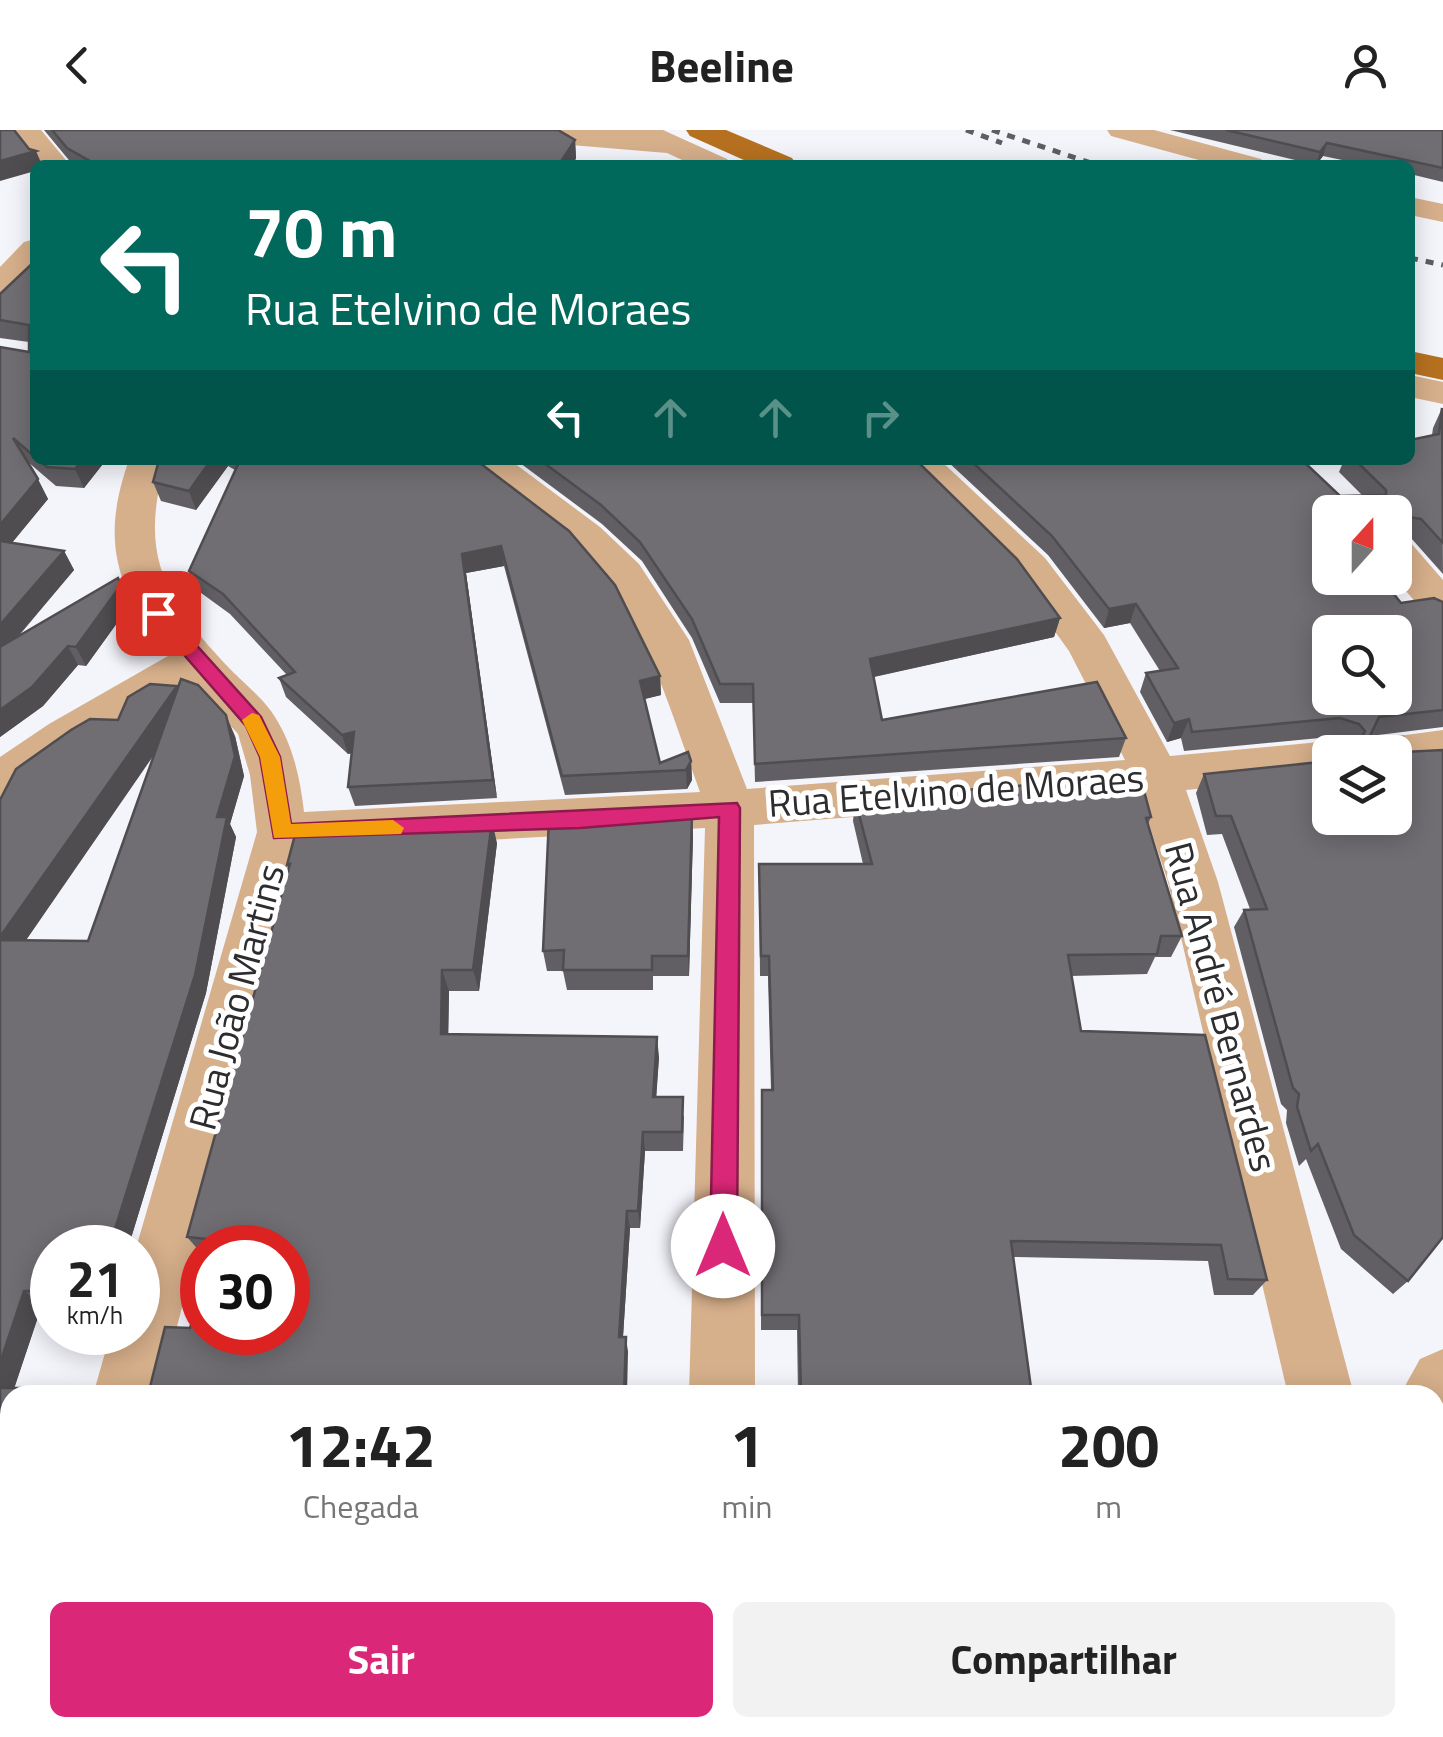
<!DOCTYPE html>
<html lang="pt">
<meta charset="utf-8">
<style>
:root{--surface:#fff;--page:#f2f2f2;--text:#222;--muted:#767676;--accent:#db2777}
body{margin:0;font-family:"Titillium Web",sans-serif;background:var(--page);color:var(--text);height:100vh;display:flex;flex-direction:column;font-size:38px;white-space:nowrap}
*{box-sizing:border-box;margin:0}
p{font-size:32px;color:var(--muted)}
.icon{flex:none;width:55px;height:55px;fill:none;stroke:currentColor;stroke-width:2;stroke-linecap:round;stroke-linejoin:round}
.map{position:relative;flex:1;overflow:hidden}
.sheet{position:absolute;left:0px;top:1255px;width:1445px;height:352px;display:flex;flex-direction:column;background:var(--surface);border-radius:30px 30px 0 0;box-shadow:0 5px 25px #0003}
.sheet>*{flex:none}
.banner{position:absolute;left:30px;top:30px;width:1385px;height:305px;border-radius:15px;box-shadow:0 5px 25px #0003;background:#00695c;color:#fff;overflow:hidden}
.needle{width:65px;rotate:21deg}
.fabs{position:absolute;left:1312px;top:365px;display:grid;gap:20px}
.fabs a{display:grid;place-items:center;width:100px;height:100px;border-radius:15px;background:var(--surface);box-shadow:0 5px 25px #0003;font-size:50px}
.speed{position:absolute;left:30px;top:1095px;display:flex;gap:20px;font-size:50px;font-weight:700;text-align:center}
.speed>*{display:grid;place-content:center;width:130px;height:130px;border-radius:50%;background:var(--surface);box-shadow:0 5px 25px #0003;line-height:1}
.speed small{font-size:25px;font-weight:400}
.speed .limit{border:15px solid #d22;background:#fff;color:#111}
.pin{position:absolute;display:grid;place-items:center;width:85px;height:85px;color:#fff;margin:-42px;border-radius:20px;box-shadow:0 5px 15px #0006}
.me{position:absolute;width:110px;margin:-55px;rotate:0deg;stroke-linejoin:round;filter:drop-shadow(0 0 8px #0008)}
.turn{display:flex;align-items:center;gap:35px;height:210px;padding:0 50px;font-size:45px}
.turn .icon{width:130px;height:130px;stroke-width:2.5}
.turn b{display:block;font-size:70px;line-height:85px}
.lanes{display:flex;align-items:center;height:95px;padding:0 50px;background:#0003;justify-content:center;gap:50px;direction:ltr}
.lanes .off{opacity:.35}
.eta{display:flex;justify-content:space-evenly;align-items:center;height:170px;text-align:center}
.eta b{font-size:60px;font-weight:700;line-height:70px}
.action{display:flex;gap:20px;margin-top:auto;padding:20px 50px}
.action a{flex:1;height:115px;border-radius:15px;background:var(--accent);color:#fff;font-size:40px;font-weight:700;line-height:115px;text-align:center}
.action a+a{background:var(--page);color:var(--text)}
header{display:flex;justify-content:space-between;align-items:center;height:130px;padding:0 50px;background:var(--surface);font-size:45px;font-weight:700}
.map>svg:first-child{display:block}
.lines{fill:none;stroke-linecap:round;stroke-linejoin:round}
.minor{fill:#d6af8b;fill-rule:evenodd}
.major{fill:#b67120;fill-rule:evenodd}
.rail{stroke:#5e5e62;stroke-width:5;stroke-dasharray:8 8;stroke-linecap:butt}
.wall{fill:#615f63;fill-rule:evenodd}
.shaded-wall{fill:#4f4d50}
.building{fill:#716e73;stroke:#4f4d50;stroke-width:2.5;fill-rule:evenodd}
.route{fill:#db2777;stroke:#8e194d;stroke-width:2.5}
.slow{fill:#f59e0b}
.labels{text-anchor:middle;stroke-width:10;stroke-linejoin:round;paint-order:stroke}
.street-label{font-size:38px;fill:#2d2d30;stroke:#fff}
</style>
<header><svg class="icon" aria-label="back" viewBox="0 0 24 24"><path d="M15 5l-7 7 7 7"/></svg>Beeline<svg class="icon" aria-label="person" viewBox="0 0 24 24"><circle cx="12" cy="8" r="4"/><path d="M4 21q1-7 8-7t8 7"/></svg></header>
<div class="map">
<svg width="1443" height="1607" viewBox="0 0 1443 1607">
<rect width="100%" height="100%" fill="#f4f4fb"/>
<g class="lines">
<g class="minor">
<path d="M 12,0 L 41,0 L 70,35 L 39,35 Z"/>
<path d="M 485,0 L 663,0 L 727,29 L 732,35 L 693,35 L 667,23 L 499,9 L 489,6 Z"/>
<path d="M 1107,0 L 1154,0 L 1261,29 L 1266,35 L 1217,35 L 1111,6 Z"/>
<path d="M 1410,67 L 1443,74 L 1443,92 L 1410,85 Z"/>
<path d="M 35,109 L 35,138 L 12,163 L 0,166 L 0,137 L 24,112 Z"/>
<path d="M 1410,245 L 1443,252 L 1443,274 L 1410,267 Z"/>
<path d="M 129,330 L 167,330 C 136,426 167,473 233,542 C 246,555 260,566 271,581 C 292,611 300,646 304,682 L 700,662 C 667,572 646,485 574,418 C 543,389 490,364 467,330 L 510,330 L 600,397 L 639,434 L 689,510 L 747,659 L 1125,630 L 1069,521 L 1015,446 L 898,330 L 940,330 L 1045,428 L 1104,505 L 1170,626 L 1330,611 L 1347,616 L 1351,622 L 1330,622 L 1330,645 L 1186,660 L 1218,752 L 1354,1265 L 1288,1265 L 1168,752 L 1139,664 L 754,695 L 755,1265 L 689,1265 L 705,698 L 302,720 L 159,1265 L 93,1265 L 111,1202 L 138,1202 L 136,1118 L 257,702 L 250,645 L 238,604 L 191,552 L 81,618 L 17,664 L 0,669 L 0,627 L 49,594 L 168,526 C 116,459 100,411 129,330 Z"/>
<path d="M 1395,408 L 1410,412 L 1443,450 L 1443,491 L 1428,487 L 1395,448 Z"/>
<path d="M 1443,600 L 1443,634 L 1395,638 L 1395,622 L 1362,622 L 1369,610 Z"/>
<path d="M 1443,1219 L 1443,1294 L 1435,1297 L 1435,1265 L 1400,1265 L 1420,1229 Z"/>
<path d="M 1435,1564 L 1443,1568 L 1443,1607 L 1389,1607 L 1386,1598 L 1435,1598 Z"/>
<path d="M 10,1568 L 10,1598 L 68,1598 L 65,1607 L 0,1607 L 0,1578 Z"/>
<rect x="683" y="1598" width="76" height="9"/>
</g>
<g class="major">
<path d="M 686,0 L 726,0 L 792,28 L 797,35 L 755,35 L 690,6 Z"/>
<path d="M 1410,221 L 1443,228 L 1443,250 L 1410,243 Z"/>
</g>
<g class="rail">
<path d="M 966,0 L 1002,13"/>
<path d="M 992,0 L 1097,35"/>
<path d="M 1410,128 L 1443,135"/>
</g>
</g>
<g class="wall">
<path d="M 44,0 L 558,0 L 575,10 L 576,28 L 575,31 L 614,35 L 73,35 Z"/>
<path d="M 1170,0 L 1443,0 L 1443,52 L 1410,44 L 1410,35 L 1366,35 L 1323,26 L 1316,35 Z"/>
<path d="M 35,131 L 35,330 L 106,330 L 84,358 L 56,356 L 28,332 L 48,369 L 12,413 L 64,421 L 74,440 L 17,508 L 130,475 L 86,536 L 78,535 L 43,576 L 0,607 L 0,217 L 29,222 L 29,212 L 0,208 L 0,164 Z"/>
<path d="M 1442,278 L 1443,444 L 1411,408 L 1398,406 L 1395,411 L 1395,382 L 1330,382 L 1330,448 L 1381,448 L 1401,473 L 1434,468 L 1443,472 L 1443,597 L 1370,606 L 1403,607 L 1404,622 L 1443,620 L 1443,1107 L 1408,1151 L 1393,1164 L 1341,1119 L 1306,1029 L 1299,1036 L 1286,993 L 1287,980 L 1281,974 L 1234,797 L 1244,780 L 1250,779 L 1222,704 L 1207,705 L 1196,663 L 1204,644 L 1330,631 L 1330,688 L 1395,688 L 1395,622 L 1336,622 L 1342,611 L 1330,607 L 1184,621 L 1181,608 L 1167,612 L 1140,562 L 1146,543 L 1160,541 L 1130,493 L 1104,498 L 1048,425 L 946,330 L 1302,330 L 1340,366 L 1363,366 L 1339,342 L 1344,330 L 1410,330 L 1410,310 L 1432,305 L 1433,298 ZM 1330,502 L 1395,502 L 1395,568 L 1330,568 Z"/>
<path d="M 159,330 L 476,330 L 660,546 L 661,565 L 644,569 L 660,633 L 691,631 L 692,650 L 687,659 L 565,665 L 504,436 L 466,443 L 497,668 L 355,676 L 348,657 L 352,623 L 348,624 L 286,567 L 279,548 L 287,545 L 230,484 L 197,460 L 189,441 L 235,340 L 228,336 L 196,380 L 161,371 L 153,352 Z"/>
<path d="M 516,330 L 916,330 L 1060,488 L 1054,507 L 874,547 L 882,590 L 1126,608 L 1119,627 L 755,652 L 753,573 L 720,573 L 692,508 L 642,431 L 602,394 Z"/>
<path d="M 235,606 L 244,646 L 230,694 L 236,707 L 206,863 L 128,1118 L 52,1118 L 52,1175 L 42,1175 L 14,1258 L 1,670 L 16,639 ZM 154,624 L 88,811 L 26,810 Z"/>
<path d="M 855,669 L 1151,687 L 1148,694 L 1182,806 L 1171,827 L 1155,827 L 1147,844 L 1071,846 L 1081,901 L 1267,1150 L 1253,1165 L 1214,1165 L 1208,1131 L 1013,1127 L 1032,1265 L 798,1265 L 797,1200 L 761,1200 L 761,978 L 762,960 L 771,960 L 768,846 L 760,846 L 759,734 L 863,734 L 853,691 Z"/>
<path d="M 693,705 L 689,846 L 653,846 L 653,860 L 567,860 L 563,841 L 547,841 L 543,821 Z"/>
<path d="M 497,713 L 479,861 L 449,861 L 448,904 L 659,927 L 656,967 L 684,986 L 683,1021 L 645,1021 L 640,1098 L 630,1098 L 623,1207 L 628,1222 L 190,1198 L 288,1118 L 202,1118 L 202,1124 L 187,1107 L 289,740 L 287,735 Z"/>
<path d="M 1005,1598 L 1155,1598 L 1156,1607 L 1006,1607 Z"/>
<path d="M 1238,1598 L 1372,1598 L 1374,1607 L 1239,1607 Z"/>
</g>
<g class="shaded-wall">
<path d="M 575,10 L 576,28 L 572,35 L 562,30 Z"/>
<path d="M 1327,13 L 1323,26 L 1316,35 L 1320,22 Z"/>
<path d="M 36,21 L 42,35 L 35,35 L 35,41 L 0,51 L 0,31 Z"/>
<path d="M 82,330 L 106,330 L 84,358 L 75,339 Z"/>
<path d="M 211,330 L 226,330 L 228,336 L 196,380 L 189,361 Z"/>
<path d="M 38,349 L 48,369 L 0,427 L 0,395 Z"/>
<path d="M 501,416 L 504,436 L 466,443 L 497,668 L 493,650 L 462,424 Z"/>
<path d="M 64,421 L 74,440 L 0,527 L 0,495 Z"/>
<path d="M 121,455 L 130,475 L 86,536 L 76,517 Z"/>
<path d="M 1136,474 L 1130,493 L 1104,498 L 1109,479 Z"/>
<path d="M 1060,488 L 1054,507 L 868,548 L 870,529 Z"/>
<path d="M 68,516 L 78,535 L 43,576 L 0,607 L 0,580 Z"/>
<path d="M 660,546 L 661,565 L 641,570 L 640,551 Z"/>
<path d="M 177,556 L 187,577 L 13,829 L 0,813 L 0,807 Z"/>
<path d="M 226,585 L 235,606 L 244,646 L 230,694 L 236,707 L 206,863 L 128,1118 L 109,1118 L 217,687 Z"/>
<path d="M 1189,589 L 1181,608 L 1167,612 L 1174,593 Z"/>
<path d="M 354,602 L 360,621 L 348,624 L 342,605 Z"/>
<path d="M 691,631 L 692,650 L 687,659 L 686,640 Z"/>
<path d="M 692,683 L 693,705 L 689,846 L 688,826 Z"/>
<path d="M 492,691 L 497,713 L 479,861 L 473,840 Z"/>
<path d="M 442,840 L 449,861 L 448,924 L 441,904 Z"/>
<path d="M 657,907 L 659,927 L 655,986 L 653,967 Z"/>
<path d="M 643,1002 L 645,1021 L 640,1098 L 638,1081 Z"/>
<path d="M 627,1081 L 630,1098 L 622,1222 L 619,1207 Z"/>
<path d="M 24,1161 L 42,1175 L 12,1265 L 0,1263 L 0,1233 Z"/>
<path d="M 626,1207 L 628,1222 L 627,1265 L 624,1265 Z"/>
<path d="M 22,1258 L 33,1265 L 20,1265 Z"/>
<path d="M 10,1296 L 10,1367 L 0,1399 L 0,1327 Z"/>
<path d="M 572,1598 L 577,1598 L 577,1607 L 571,1607 Z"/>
</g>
<g class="building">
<path d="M 0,0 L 14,0 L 29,19 L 36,21 L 0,31 Z"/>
<path d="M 52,0 L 558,0 L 575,10 L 562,30 L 614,35 L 97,35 L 67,18 Z"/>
<path d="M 1226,0 L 1443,0 L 1443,38 L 1327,13 L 1320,22 Z"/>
<path d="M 35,131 L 35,327 L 13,308 L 38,349 L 0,395 L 0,217 L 29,222 L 29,195 L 0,190 L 0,164 Z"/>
<path d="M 1442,278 L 1443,413 L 1421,389 L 1402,386 L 1401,399 L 1395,400 L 1395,382 L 1330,382 L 1330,448 L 1381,448 L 1401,473 L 1434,468 L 1443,472 L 1443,580 L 1379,587 L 1370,606 L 1403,607 L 1404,622 L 1443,620 L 1443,1107 L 1408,1151 L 1354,1105 L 1318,1014 L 1311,1021 L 1297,977 L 1299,964 L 1293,958 L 1244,780 L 1267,779 L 1231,686 L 1216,686 L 1204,644 L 1330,631 L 1330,688 L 1395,688 L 1395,622 L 1342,622 L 1344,607 L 1362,607 L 1365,601 L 1359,594 L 1340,588 L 1192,602 L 1189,589 L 1174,593 L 1146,543 L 1178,538 L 1136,474 L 1109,479 L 1052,406 L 970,330 L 1302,330 L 1340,366 L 1386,365 L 1386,360 L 1355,330 L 1410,330 L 1410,310 L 1439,304 ZM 1330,502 L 1395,502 L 1395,568 L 1330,568 Z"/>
<path d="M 39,330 L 82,330 L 75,339 L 47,337 Z"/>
<path d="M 159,330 L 211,330 L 189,361 L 153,352 Z"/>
<path d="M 240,330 L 476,330 L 569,401 L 615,455 L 660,546 L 640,551 L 660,633 L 688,622 L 691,631 L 686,640 L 562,646 L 501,416 L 462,424 L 493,650 L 348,657 L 354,602 L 342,605 L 279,548 L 295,542 L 223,464 L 189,441 Z"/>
<path d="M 540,330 L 916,330 L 1017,429 L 1060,488 L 870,529 L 882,590 L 1097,552 L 1126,608 L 755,634 L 753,554 L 720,554 L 692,489 L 640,412 L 601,375 Z"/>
<path d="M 0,411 L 64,421 L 0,495 Z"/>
<path d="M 118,448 L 121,455 L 76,517 L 68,516 L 32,557 L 0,580 L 0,517 Z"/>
<path d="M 181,549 L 198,555 L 226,585 L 235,626 L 217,687 L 227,687 L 195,845 L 109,1118 L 52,1118 L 52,1161 L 24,1161 L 0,1233 L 0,810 L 88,811 Z"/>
<path d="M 150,554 L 177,556 L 0,807 L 0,670 L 16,639 L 71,600 L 90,589 L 118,590 L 128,567 Z"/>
<path d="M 1140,646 L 1151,687 L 1146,688 L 1182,806 L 1161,806 L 1157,824 L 1068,825 L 1081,901 L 1205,905 L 1267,1150 L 1228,1149 L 1221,1115 L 1011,1111 L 1032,1265 L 801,1265 L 799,1185 L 762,1185 L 762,960 L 773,960 L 769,826 L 761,826 L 759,734 L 872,734 L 855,669 Z"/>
<path d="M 692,683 L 688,826 L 652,826 L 652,840 L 563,840 L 564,820 L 543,821 L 549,688 Z"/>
<path d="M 492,691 L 473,840 L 442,840 L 441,904 L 657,907 L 653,967 L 683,967 L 682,1002 L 643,1002 L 638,1081 L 627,1081 L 619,1207 L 626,1207 L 624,1265 L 148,1265 L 165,1197 L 190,1198 L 202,1157 L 202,1202 L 288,1202 L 288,1118 L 215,1118 L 217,1110 L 187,1107 L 290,734 L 287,735 L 296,701 Z"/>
<path d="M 0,1258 L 22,1258 L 20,1265 L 10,1265 L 10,1296 L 0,1327 Z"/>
<path d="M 53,1598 L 572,1598 L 571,1607 L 50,1607 Z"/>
<path d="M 806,1598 L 945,1598 L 946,1607 L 806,1607 Z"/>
<path d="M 1015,1598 L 1155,1598 L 1156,1607 L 1016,1607 Z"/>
<path d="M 1256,1598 L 1372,1598 L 1374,1607 L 1257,1607 Z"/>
</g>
<path class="route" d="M 158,477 L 164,479 L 261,587 L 280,627 L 291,694 L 737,673 L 740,678 L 737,1116 L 733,1125 L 723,1129 L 714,1125 L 710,1116 L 719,687 L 580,698 L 274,708 L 260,627 L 246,596 L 151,487 L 148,483 Z"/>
<path class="slow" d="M 252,583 L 259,585 L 280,627 L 291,694 L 393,690 L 404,698 L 401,704 L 274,708 L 260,627 L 242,590 Z"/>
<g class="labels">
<g class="street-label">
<text transform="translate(956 661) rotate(-4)" y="13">Rua Etelvino de Moraes</text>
<text transform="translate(237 867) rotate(-75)" y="13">Rua João Martins</text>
<text transform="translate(1221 877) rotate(75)" y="13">Rua André Bernardes</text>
</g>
</g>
</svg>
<div class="fabs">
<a><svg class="needle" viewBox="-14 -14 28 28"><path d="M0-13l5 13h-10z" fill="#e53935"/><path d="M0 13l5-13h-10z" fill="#767676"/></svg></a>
<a><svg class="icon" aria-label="search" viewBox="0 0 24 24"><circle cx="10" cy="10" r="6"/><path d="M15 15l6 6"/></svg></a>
<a><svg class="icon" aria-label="layers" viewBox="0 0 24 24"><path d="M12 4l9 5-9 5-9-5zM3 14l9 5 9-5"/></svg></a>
</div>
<div class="speed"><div>21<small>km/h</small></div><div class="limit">30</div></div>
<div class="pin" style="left:158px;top:483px;background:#d93025"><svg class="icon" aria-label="arrive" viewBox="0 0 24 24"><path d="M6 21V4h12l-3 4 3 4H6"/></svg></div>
<svg class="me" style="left:723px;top:1116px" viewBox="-20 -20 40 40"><circle r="19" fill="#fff"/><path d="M0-13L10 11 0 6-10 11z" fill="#db2777"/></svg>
<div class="banner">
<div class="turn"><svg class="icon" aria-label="left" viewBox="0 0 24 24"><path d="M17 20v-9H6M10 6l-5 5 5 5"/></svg><div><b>70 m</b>Rua Etelvino de Moraes</div></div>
<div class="lanes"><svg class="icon" aria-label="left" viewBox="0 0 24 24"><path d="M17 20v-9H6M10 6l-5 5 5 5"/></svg><svg class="icon off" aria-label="ahead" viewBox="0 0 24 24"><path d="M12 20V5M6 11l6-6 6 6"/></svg><svg class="icon off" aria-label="ahead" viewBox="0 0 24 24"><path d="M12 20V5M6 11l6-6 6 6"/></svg><svg class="icon off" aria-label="right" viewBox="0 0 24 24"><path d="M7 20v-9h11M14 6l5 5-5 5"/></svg></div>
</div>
<section class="sheet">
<div class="eta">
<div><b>12:42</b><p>Chegada</p></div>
<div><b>1</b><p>min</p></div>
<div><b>200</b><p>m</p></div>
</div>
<div class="action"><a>Sair</a><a>Compartilhar</a></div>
</section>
</div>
